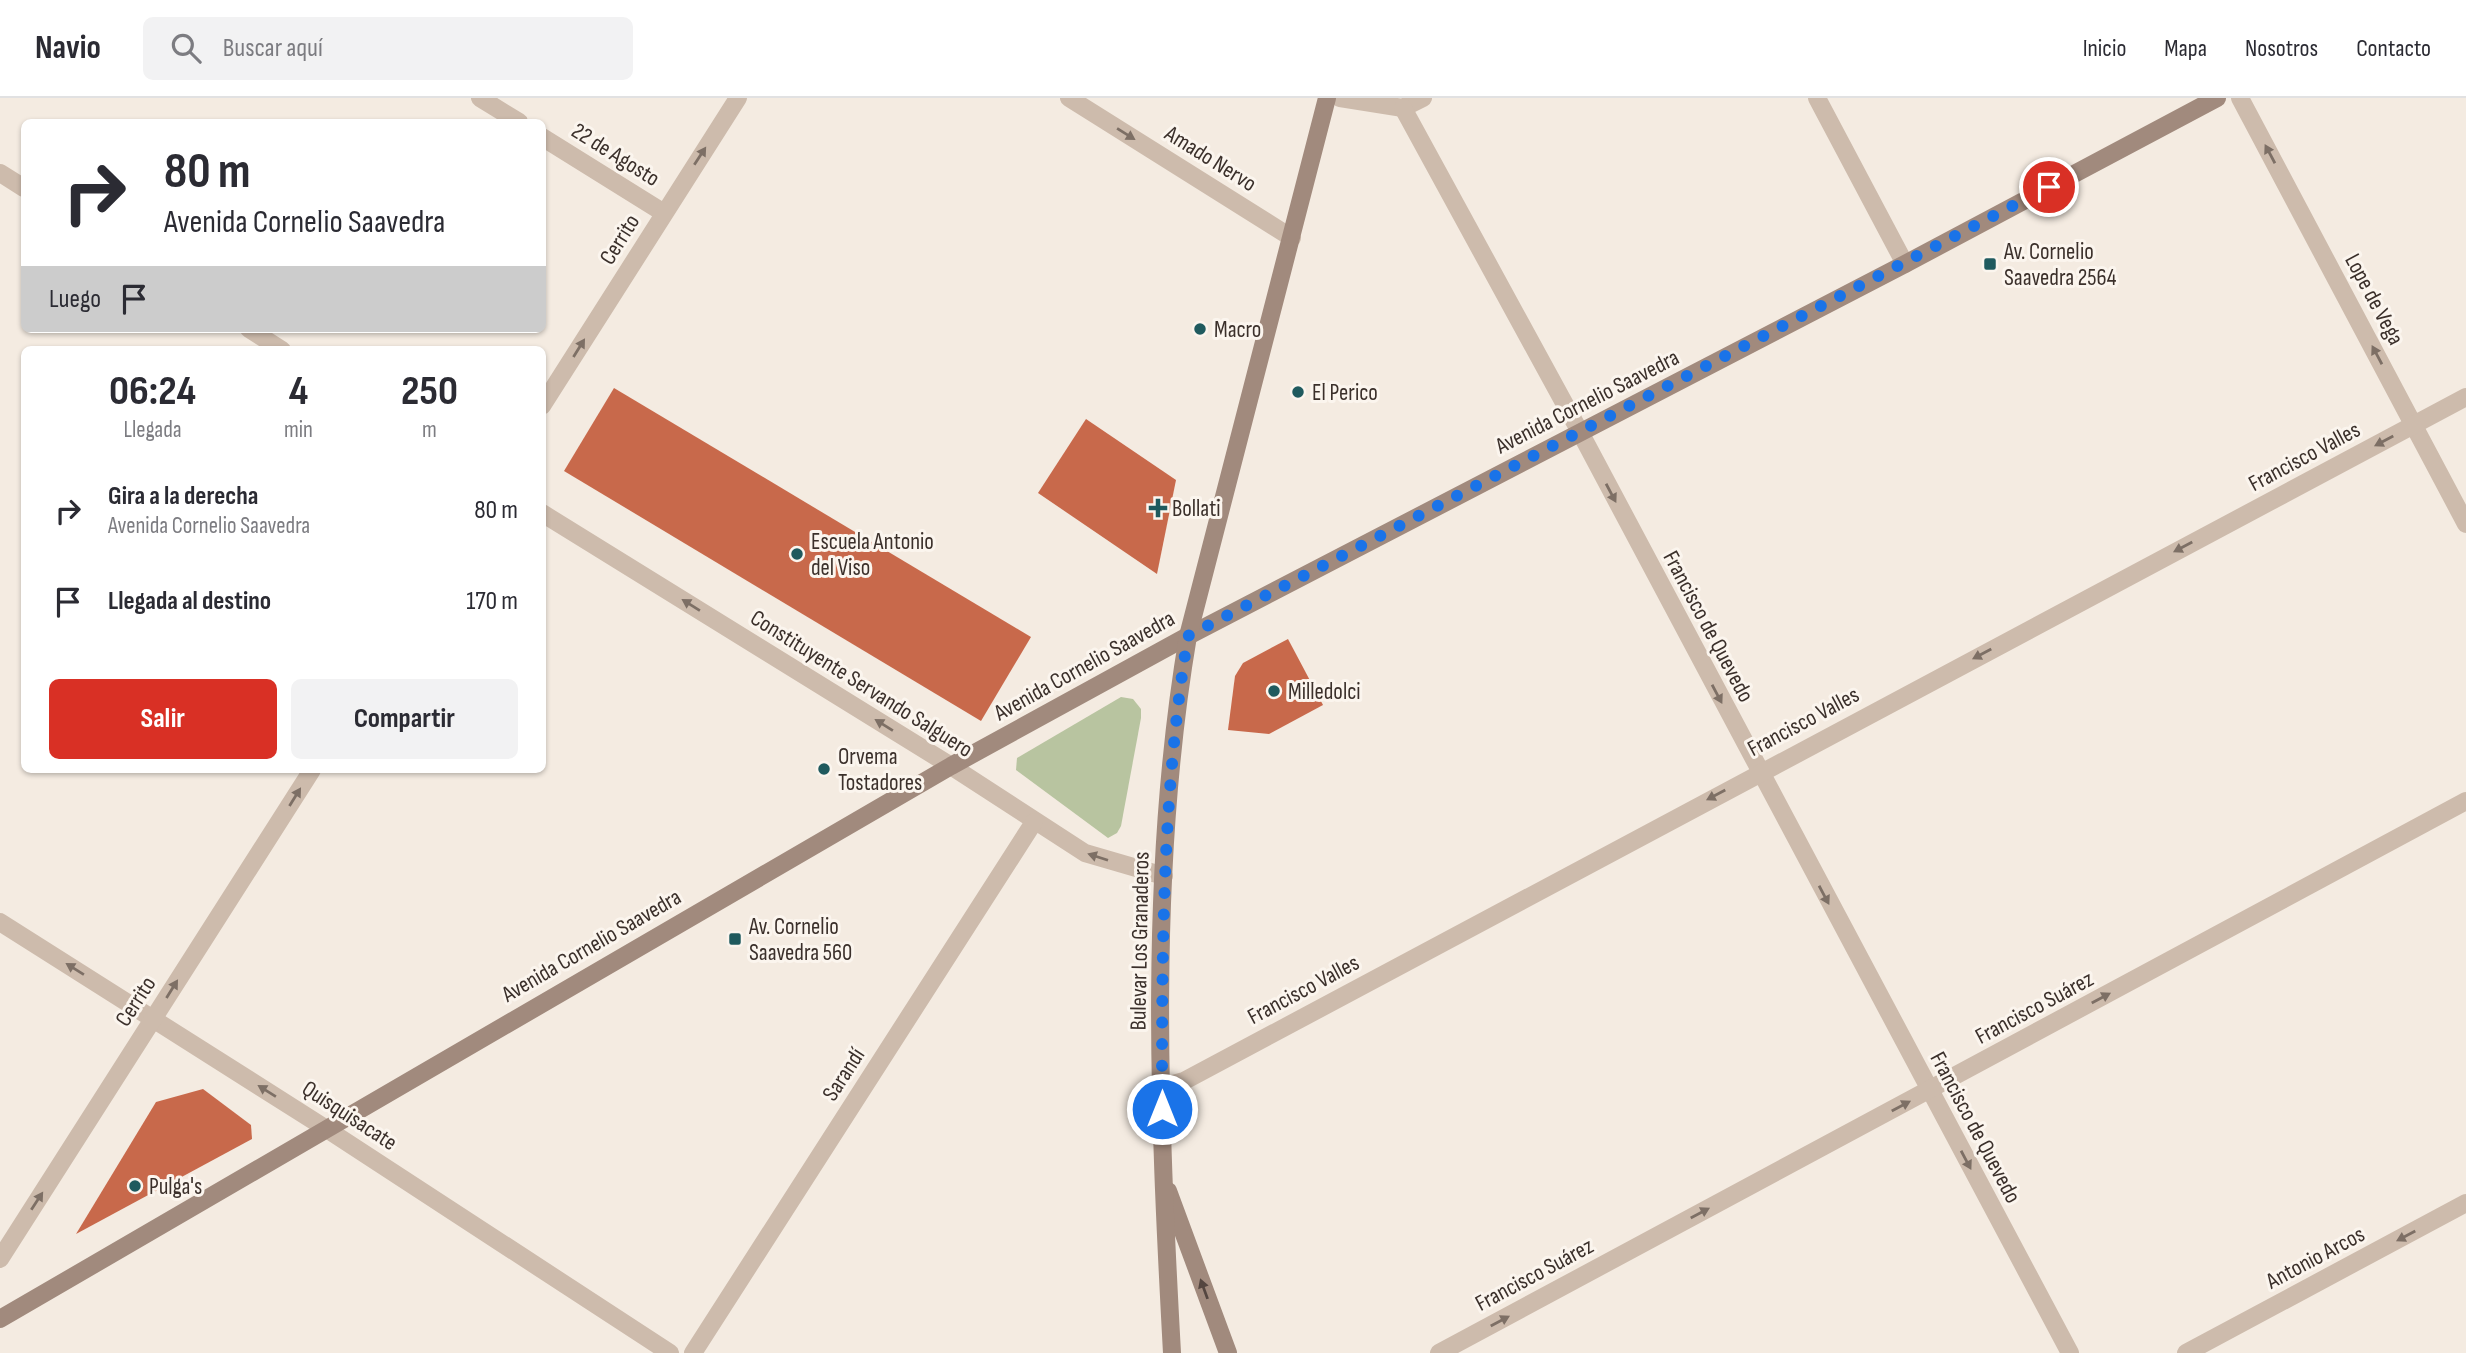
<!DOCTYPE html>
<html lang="es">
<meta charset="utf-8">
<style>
:root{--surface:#fff;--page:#f2f2f3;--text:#2b2b33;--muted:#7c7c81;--line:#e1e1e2;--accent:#d93025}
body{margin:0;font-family:"Sofia Sans Condensed",sans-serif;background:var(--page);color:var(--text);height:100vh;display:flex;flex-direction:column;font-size:26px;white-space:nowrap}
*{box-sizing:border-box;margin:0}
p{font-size:23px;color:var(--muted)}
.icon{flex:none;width:38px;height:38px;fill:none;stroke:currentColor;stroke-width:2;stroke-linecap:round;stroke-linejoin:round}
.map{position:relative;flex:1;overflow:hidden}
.panel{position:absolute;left:21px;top:248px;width:525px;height:427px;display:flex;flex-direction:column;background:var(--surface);border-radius:10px;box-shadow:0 2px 5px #0004}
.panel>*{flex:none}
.guide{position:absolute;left:21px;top:21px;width:525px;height:214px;border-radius:10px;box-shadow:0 2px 5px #0004;background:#fff;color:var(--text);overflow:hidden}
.pin{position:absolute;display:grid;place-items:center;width:60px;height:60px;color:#fff;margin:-30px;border:4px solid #fff;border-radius:50%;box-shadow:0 2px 7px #0007}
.me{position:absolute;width:77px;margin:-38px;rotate:0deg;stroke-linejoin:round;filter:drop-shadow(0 0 5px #0008)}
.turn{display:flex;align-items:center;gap:24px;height:147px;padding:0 28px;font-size:32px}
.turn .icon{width:91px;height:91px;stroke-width:2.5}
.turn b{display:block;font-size:49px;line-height:60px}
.then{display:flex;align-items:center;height:66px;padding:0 28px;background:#0003;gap:14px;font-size:26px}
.eta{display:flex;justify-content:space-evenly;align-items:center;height:119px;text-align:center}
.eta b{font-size:42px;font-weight:700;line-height:49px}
.cta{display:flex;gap:14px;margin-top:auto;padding:14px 28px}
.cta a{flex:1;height:80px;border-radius:10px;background:var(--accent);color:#fff;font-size:28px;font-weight:700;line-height:80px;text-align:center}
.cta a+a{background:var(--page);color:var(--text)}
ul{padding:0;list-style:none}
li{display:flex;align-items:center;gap:21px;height:91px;padding:0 28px}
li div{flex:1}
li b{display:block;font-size:26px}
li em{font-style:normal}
header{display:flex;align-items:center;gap:42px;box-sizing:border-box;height:98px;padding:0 35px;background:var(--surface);border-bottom:2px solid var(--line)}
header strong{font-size:33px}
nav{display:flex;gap:38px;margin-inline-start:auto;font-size:24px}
.search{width:490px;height:63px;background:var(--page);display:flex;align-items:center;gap:18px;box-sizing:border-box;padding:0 24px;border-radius:10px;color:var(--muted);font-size:26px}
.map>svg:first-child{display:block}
.green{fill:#b8c4a0}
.building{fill:#c8694b}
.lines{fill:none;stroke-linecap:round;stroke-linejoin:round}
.street{stroke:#cdbbac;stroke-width:18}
.secondary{stroke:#a18a7d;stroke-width:18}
.oneway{fill:#7d6f65}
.oneway2{fill:#544640}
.route{stroke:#1a73e8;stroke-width:12;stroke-dasharray:0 21.6}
.poi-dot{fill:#1f5a5e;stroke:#fbf5ee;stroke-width:2.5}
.labels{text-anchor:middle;stroke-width:6;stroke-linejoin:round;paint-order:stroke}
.street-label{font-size:23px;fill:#3b302b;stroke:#fbf5ee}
.poi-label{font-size:23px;fill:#3b302b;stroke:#fbf5ee;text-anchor:start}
</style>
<header>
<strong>Navio</strong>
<div class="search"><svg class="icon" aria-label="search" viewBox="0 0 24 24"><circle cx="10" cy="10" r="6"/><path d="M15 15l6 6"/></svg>Buscar aquí</div>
<nav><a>Inicio</a><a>Mapa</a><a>Nosotros</a><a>Contacto</a></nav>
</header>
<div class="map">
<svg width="2466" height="1255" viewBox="0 0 2466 1255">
<rect width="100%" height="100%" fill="#f4ebe1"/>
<path class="green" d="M 1121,599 L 1133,601 L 1141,611 L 1141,620 L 1121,728 L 1117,735 L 1108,740 L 1016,672 L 1017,660 Z"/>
<g class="building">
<path d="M 614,290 L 1031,539 L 981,623 L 564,373 Z"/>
<path d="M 1086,321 L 1176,382 L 1157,476 L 1038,395 Z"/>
<path d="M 1288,541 L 1323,607 L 1269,636 L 1228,632 L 1235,578 L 1243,565 Z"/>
<path d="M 203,991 L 251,1027 L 252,1041 L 76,1136 L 156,1004 Z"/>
</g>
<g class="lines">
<g class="street">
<path d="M 480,0 L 519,24"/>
<path d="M 1069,0 L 1292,140"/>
<path d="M 1340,0 L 1403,10 L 1423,0"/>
<path d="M 1817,0 L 1905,166"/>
<path d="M 2240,0 L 2466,426"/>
<path d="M 1403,10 L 1580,334 L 2070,1255"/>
<path d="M 542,39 L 664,115"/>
<path d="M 0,75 L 24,90"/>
<path d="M 249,231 L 282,252"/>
<path d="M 542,308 L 738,0"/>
<path d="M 542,415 L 951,668 L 1085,755 L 1164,778"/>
<path d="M 0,824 L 325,1030 L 670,1255"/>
<path d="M 1162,989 L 1184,983 L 2466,299"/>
<path d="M 0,1161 L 312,672"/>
<path d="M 693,1255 L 1034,724"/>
<path d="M 1439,1255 L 2466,703"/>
<path d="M 2186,1255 L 2466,1105"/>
</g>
<g class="secondary">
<path d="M 1168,1093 L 1228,1255"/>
<path d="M 0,1221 L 951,668 L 1188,538 L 1905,166 L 2217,0"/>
<path d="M 1172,1255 C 1159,1017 1148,774 1188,538 L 1327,0"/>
</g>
</g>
<defs><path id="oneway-solid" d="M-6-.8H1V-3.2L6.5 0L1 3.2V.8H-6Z" transform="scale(1.75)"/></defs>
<g class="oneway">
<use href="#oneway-solid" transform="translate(1126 36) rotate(32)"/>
<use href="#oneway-solid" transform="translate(2270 56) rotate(-118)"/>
<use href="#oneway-solid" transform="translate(700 58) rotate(-57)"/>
<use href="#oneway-solid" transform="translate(579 250) rotate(-58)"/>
<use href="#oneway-solid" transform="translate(2377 257) rotate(-118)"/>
<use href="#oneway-solid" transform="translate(2384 343) rotate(152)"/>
<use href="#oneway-solid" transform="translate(1611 395) rotate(62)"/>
<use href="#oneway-solid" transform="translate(2183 449) rotate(152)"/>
<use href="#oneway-solid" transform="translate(691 507) rotate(-148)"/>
<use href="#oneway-solid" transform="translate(1982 556) rotate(152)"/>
<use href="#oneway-solid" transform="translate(1717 596) rotate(62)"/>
<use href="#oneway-solid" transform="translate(884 627) rotate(-148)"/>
<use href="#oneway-solid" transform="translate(1716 697) rotate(152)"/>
<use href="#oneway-solid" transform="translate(295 699) rotate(-58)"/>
<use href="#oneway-solid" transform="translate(1098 759) rotate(-162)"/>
<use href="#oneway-solid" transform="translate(1824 797) rotate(62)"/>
<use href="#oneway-solid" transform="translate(75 871) rotate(-148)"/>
<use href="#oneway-solid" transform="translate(172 891) rotate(-58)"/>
<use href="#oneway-solid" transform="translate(2101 900) rotate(-28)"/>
<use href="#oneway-solid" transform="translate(267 993) rotate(-148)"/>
<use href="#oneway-solid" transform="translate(1901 1008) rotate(-28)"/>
<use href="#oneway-solid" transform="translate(1966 1062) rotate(62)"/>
<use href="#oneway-solid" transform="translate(37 1103) rotate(-57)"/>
<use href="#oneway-solid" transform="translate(1700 1115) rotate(-28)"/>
<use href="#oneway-solid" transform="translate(2406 1138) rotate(152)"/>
<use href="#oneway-solid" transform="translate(1500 1223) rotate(-28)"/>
</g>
<use class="oneway2" href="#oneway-solid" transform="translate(1204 1191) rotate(-110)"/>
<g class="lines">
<path class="route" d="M 1162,1011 C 1162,852 1162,695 1188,538 L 2049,89"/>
</g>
<g class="poi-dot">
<rect x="1983" y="159" width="14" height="14" rx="3.5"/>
<circle cx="1200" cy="231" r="7"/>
<circle cx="1298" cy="294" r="7"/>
<path d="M1154.5 399.5h7v7h7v7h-7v7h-7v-7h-7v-7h7z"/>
<circle cx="797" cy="456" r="7"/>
<circle cx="1274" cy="593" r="7"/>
<circle cx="824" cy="671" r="7"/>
<rect x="728" y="834" width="14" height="14" rx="3.5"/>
<circle cx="135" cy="1088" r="7"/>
</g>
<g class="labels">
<g class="street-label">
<text transform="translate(616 56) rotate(32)" y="8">22 de Agosto</text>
<text transform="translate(1211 60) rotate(32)" y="8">Amado Nervo</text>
<text transform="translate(619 141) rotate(-58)" y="8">Cerrito</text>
<text transform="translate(2375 201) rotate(62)" y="8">Lope de Vega</text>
<text transform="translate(1587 303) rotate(-27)" y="8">Avenida Cornelio Saavedra</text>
<text transform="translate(2304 358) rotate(-28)" y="8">Francisco Valles</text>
<text transform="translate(1709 528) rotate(62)" y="8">Francisco de Quevedo</text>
<text transform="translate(1084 567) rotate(-29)" y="8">Avenida Cornelio Saavedra</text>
<text transform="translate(862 585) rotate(32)" y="8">Constituyente Servando Salguero</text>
<text transform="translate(1803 623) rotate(-28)" y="8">Francisco Valles</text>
<text transform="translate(1139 843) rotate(-89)" y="8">Bulevar Los Granaderos</text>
<text transform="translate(591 847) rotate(-30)" y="8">Avenida Cornelio Saavedra</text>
<text transform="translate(1303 891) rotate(-28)" y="8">Francisco Valles</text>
<text transform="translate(135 903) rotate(-57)" y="8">Cerrito</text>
<text transform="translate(2034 909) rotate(-28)" y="8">Francisco Suárez</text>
<text transform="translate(843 976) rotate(-57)" y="8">Sarandí</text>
<text transform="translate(350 1017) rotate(33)" y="8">Quisquisacate</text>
<text transform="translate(1976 1029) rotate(62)" y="8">Francisco de Quevedo</text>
<text transform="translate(2315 1159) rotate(-28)" y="8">Antonio Arcos</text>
<text transform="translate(1534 1176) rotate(-28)" y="8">Francisco Suárez</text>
</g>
<g class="poi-label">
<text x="2004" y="161">Av. Cornelio<tspan x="2004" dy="26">Saavedra 2564</tspan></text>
<text x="1214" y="239">Macro</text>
<text x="1312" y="302">El Perico</text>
<text x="1172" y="418">Bollati</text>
<text x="811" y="451">Escuela Antonio<tspan x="811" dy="26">del Viso</tspan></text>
<text x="1288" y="601">Milledolci</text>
<text x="838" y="666">Orvema<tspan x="838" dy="26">Tostadores</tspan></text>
<text x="749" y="836">Av. Cornelio<tspan x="749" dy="26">Saavedra 560</tspan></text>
<text x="149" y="1096">Pulga's</text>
</g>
</g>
</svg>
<div class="pin" style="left:2049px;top:89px;background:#d93025"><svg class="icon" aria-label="arrive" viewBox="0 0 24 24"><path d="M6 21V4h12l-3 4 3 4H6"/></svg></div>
<svg class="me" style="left:1162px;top:1011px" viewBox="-20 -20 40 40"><circle r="17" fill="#1a73e8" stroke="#fff" stroke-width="3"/><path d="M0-11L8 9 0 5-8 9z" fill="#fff"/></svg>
<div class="guide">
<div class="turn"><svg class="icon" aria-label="right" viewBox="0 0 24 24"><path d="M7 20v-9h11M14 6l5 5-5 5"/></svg><div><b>80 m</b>Avenida Cornelio Saavedra</div></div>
<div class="then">Luego<svg class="icon" aria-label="arrive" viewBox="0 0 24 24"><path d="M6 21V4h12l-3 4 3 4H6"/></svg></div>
</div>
<section class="panel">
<div class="eta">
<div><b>06:24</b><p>Llegada</p></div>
<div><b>4</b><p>min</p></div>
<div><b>250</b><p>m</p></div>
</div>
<ul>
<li><svg class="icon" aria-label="right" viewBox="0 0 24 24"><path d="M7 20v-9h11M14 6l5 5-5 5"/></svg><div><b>Gira a la derecha</b><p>Avenida Cornelio Saavedra</p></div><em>80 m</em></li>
<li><svg class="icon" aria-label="arrive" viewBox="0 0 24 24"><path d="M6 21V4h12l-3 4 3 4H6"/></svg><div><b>Llegada al destino</b></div><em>170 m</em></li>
</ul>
<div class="cta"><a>Salir</a><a>Compartir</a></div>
</section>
</div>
